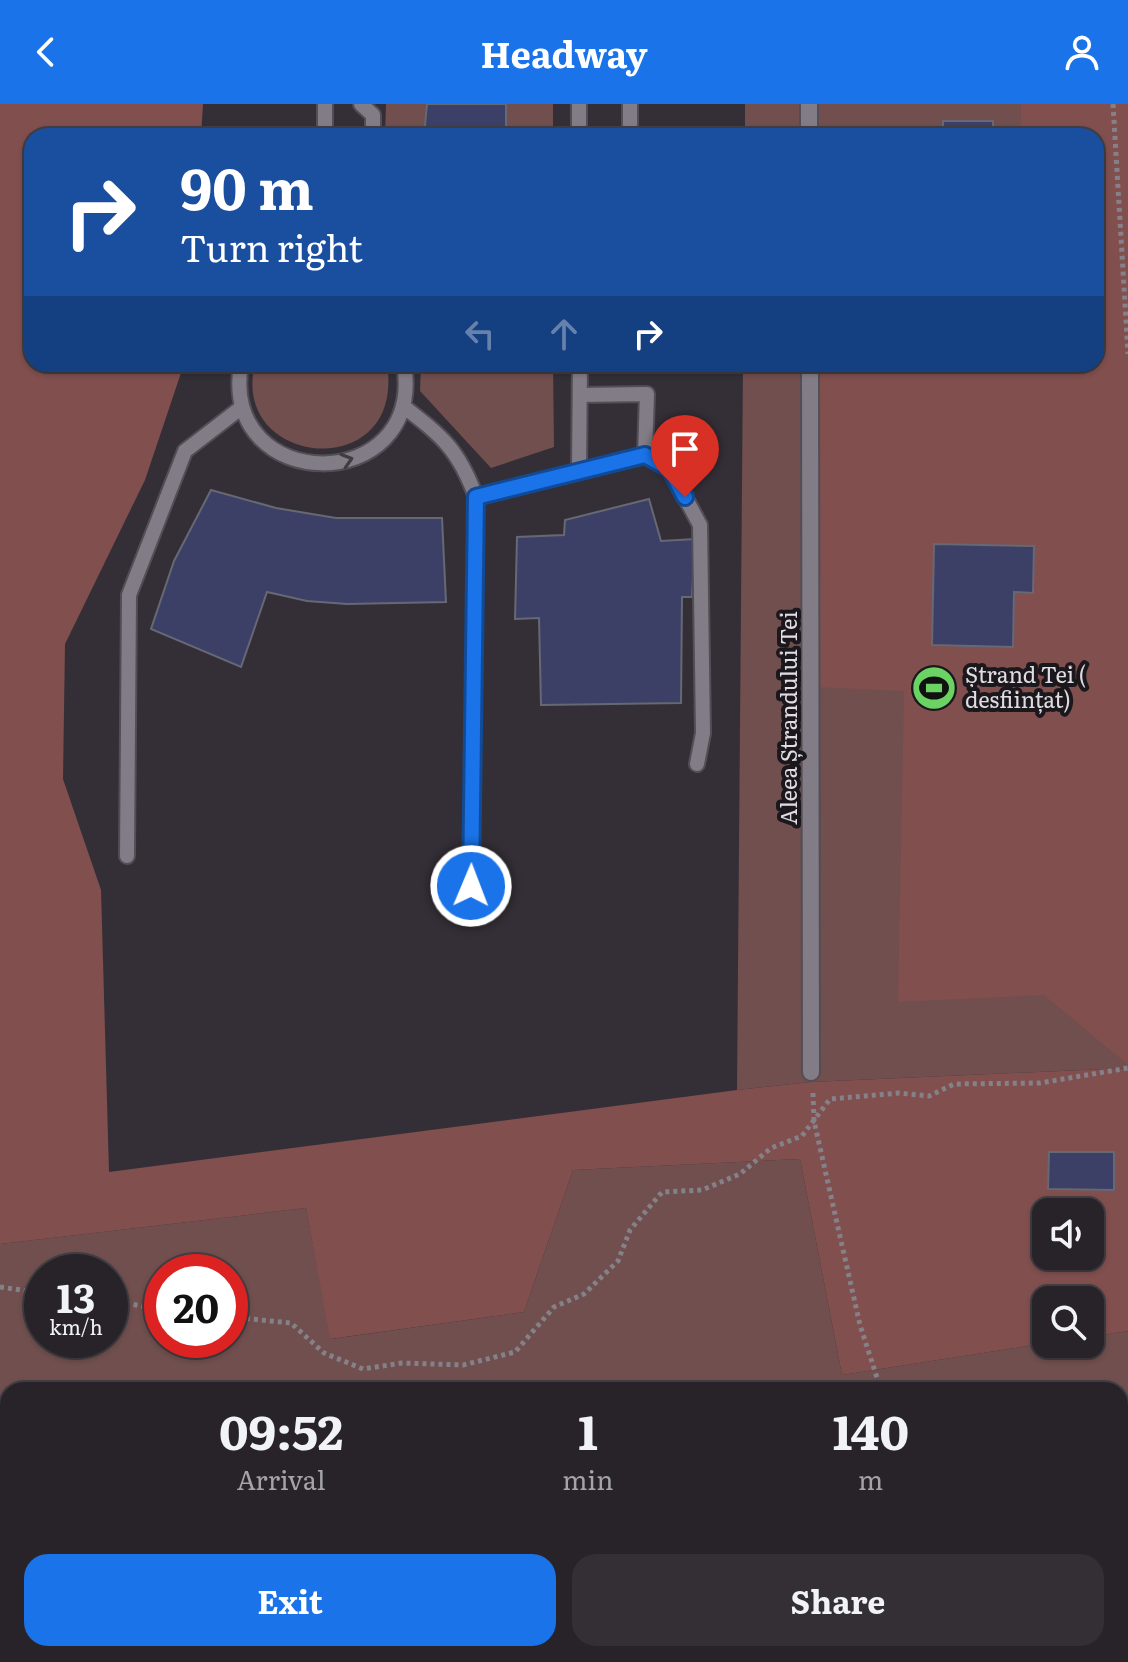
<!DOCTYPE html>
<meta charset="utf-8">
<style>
:root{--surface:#272329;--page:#332f35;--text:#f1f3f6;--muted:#a4a4a8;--line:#434046;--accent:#1a73e8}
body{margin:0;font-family:Literata,serif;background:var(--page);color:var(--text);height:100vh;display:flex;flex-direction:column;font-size:30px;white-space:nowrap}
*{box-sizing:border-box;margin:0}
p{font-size:26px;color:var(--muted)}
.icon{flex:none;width:44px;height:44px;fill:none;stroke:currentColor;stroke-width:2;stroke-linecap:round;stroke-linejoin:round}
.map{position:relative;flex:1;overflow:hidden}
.details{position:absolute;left:0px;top:1278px;width:1128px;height:280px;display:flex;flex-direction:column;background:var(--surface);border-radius:24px 24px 0 0;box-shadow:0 2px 6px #0004,0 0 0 2px var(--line)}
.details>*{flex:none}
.hud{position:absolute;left:24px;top:24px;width:1080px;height:244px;border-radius:24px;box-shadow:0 2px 6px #0004,0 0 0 2px var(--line);background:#1a4fa0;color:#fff;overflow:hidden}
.buttons{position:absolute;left:1032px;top:1094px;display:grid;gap:16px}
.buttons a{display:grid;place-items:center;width:72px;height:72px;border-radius:16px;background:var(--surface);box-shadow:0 2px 6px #0004,0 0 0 2px var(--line);font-size:40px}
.speed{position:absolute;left:24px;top:1150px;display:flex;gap:16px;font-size:40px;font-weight:700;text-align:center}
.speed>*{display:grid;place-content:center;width:104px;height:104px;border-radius:50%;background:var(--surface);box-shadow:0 2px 6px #0004,0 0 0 2px var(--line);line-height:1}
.speed small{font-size:20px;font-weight:400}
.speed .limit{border:12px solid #d22;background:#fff;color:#111}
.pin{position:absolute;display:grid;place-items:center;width:68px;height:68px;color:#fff;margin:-82px -34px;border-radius:50% 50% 50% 0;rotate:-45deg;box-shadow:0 0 8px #0007}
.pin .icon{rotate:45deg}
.me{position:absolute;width:88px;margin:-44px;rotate:1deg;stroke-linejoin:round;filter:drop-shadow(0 0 6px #0008)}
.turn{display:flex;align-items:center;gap:28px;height:168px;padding:0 24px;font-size:36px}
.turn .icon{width:104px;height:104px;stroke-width:2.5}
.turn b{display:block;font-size:56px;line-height:68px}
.lanes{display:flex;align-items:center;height:76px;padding:0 24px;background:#0003;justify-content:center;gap:40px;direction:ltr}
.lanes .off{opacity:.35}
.eta{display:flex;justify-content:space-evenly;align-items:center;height:136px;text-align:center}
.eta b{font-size:48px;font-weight:700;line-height:56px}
.cta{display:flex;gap:16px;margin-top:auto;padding:16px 24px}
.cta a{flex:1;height:92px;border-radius:24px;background:var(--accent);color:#fff;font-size:32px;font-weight:700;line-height:92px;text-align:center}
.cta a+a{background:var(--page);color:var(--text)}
header{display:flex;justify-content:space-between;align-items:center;height:104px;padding:0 24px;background:var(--accent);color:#fff;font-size:36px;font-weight:700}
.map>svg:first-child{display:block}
.green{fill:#704f4e;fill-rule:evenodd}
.forest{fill:#804f4e;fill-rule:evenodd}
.building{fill:#3c4067;stroke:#666873;stroke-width:2}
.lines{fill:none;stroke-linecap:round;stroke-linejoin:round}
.service-casing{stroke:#534e56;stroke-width:18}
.minor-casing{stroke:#534e56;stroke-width:20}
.path{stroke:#858188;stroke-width:5;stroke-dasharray:4 4;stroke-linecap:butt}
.service{stroke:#827c86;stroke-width:14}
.minor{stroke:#827c86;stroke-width:16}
.oneway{stroke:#3e3b41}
.route-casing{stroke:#114b97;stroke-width:20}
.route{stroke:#1a73e8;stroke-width:14}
.labels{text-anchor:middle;stroke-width:8;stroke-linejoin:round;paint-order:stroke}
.poi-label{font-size:22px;fill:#e0dce2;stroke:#1a181c;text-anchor:start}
.street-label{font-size:22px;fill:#e0dce2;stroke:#1a181c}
</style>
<header><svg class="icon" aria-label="back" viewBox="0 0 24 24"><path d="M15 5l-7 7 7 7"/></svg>Headway<svg class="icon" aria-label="person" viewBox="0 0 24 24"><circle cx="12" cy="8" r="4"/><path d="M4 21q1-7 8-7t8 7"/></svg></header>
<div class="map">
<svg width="1128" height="1558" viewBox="0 0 1128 1558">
<rect width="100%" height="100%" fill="#342f37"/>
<g class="green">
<path d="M 386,0 L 553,0 L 553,32 L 385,32 Z"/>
<path d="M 745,0 L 1128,0 L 1128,964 L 811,978 L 737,986 L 743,260 L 1096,260 L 1096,32 L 745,32 Z"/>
<path d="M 255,260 L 387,260 C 406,381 229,364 255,260 Z"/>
<path d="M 421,260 L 553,260 L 554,343 L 491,364 L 420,287 Z"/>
<path d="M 800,1055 L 842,1271 L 1046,1239 L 1090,1240 L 1090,1233 L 1128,1227 L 1128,1558 L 0,1558 L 0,1140 L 306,1104 L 331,1235 L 524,1208 L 573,1066 ZM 42,1168 L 110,1168 L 110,1236 L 42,1236 ZM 162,1168 L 230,1168 L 230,1236 L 162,1236 ZM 8,1286 L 1120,1286 L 1120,1550 L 8,1550 Z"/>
</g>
<g class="forest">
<path d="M 0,0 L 203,0 L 201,32 L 32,32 L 32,260 L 184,260 L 145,376 L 65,540 L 63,675 L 101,786 L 109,1068 L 737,986 L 811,978 L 1128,964 L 1128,1227 L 1090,1233 L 1090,1196 L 1046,1196 L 1046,1239 L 842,1271 L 800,1055 L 573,1066 L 524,1208 L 330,1235 L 306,1104 L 0,1140 ZM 1046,1108 L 1090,1108 L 1090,1152 L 1046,1152 Z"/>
<path d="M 1021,0 L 1128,0 L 1128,961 L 1044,891 L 898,898 L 904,587 L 811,583 L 810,260 L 1096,260 L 1096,32 L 1021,32 Z"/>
</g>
<g class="building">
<path d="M 427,0 L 506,0 L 506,32 L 424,32 Z"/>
<rect x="943" y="17" width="50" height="15"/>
<path d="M 211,386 L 276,404 L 336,414 L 442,414 L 446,498 L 347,500 L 307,497 L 267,488 L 241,563 L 151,525 L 174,457 Z"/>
<path d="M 649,395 L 661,437 L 695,435 L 692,493 L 682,493 L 681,599 L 541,601 L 539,514 L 515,515 L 517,433 L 564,431 L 565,416 Z"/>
<path d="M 934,440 L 1034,442 L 1033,489 L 1014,488 L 1013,543 L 932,541 Z"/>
<path d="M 1049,1048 L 1114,1048 L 1114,1086 L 1048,1085 Z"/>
</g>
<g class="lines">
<g class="service-casing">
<g id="service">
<path d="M 361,0 L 373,11 L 373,32"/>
<path d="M 579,0 L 579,32"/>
<path d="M 325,32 L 325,0"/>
<path d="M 630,32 L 630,0"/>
<path d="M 241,260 C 219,392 426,393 404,260"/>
<path d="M 580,291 L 647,290 L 645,351"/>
<path d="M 403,302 C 443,333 458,345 476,393 L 471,782"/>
<path d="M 579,367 L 580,260"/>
<path d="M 476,393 L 645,351 L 670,365 L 700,421 L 703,629 L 697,660"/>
<path d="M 127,752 L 129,491 L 185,347 L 242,303"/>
</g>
</g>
<g class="minor-casing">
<g id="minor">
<path d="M 809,0 L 809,32"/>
<path d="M 810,260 L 811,968"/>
</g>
</g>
<g class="path">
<path d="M 1113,0 L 1128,250"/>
<path d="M 813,989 L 814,1017 L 860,1221 L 881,1286"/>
<path d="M 0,1183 L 42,1189"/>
<path d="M 110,1196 L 162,1206"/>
<path d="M 230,1213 L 291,1219 L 324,1249 L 363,1265 L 402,1259 L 463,1261 L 515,1248 L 554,1203 L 584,1190 L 618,1157 L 630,1126 L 662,1088 L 702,1086 L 740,1070 L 771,1044 L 802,1032 L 830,995 L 899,989 L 929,992 L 954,980 L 1040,979 L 1128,964"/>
<path d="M 1006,1550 L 1011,1558"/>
</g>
<use href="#service" class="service"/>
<use href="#minor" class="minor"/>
</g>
<defs><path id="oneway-chevron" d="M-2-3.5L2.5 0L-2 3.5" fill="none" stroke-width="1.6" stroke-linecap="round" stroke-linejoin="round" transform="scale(2)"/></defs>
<use class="oneway" href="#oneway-chevron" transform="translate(347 356) rotate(-17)"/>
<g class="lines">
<g class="route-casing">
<path id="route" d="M 471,782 L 476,393 L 645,351 L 670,365 L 685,393"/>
</g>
<use href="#route" class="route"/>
</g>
<defs>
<g id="stadium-disc" transform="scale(2.3)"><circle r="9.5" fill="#6bd363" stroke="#1a181c"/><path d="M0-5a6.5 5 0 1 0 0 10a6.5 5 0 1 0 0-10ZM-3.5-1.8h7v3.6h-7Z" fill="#111"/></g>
</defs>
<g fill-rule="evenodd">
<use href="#stadium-disc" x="934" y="584"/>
</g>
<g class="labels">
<g class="poi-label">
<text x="965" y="579">Ștrand Tei (<tspan x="965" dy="25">desființat)</tspan></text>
</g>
<g class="street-label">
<text transform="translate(789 614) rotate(-90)" y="8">Aleea Ștrandului Tei</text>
</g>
</g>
</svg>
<div class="buttons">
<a><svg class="icon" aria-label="sound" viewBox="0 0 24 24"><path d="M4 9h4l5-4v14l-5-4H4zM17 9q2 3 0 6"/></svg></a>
<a><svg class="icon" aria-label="search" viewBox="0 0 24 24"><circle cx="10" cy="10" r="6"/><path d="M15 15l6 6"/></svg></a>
</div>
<div class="speed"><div>13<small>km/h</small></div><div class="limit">20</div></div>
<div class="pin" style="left:685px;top:393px;background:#d93025"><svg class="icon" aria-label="arrive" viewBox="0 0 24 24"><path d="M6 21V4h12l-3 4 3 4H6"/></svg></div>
<svg class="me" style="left:471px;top:782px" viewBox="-20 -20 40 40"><circle r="17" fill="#1a73e8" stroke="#fff" stroke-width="3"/><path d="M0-11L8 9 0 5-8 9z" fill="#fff"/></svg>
<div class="hud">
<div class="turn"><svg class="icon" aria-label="right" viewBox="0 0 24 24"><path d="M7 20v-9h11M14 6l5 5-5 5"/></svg><div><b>90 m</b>Turn right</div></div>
<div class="lanes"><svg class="icon off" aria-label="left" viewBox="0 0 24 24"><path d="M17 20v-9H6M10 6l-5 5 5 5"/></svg><svg class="icon off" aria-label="ahead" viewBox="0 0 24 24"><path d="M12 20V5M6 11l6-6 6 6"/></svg><svg class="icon" aria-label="right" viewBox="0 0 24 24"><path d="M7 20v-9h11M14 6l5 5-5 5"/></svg></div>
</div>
<section class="details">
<div class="eta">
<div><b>09:52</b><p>Arrival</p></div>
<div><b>1</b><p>min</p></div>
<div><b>140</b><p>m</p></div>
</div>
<div class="cta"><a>Exit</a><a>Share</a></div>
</section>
</div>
